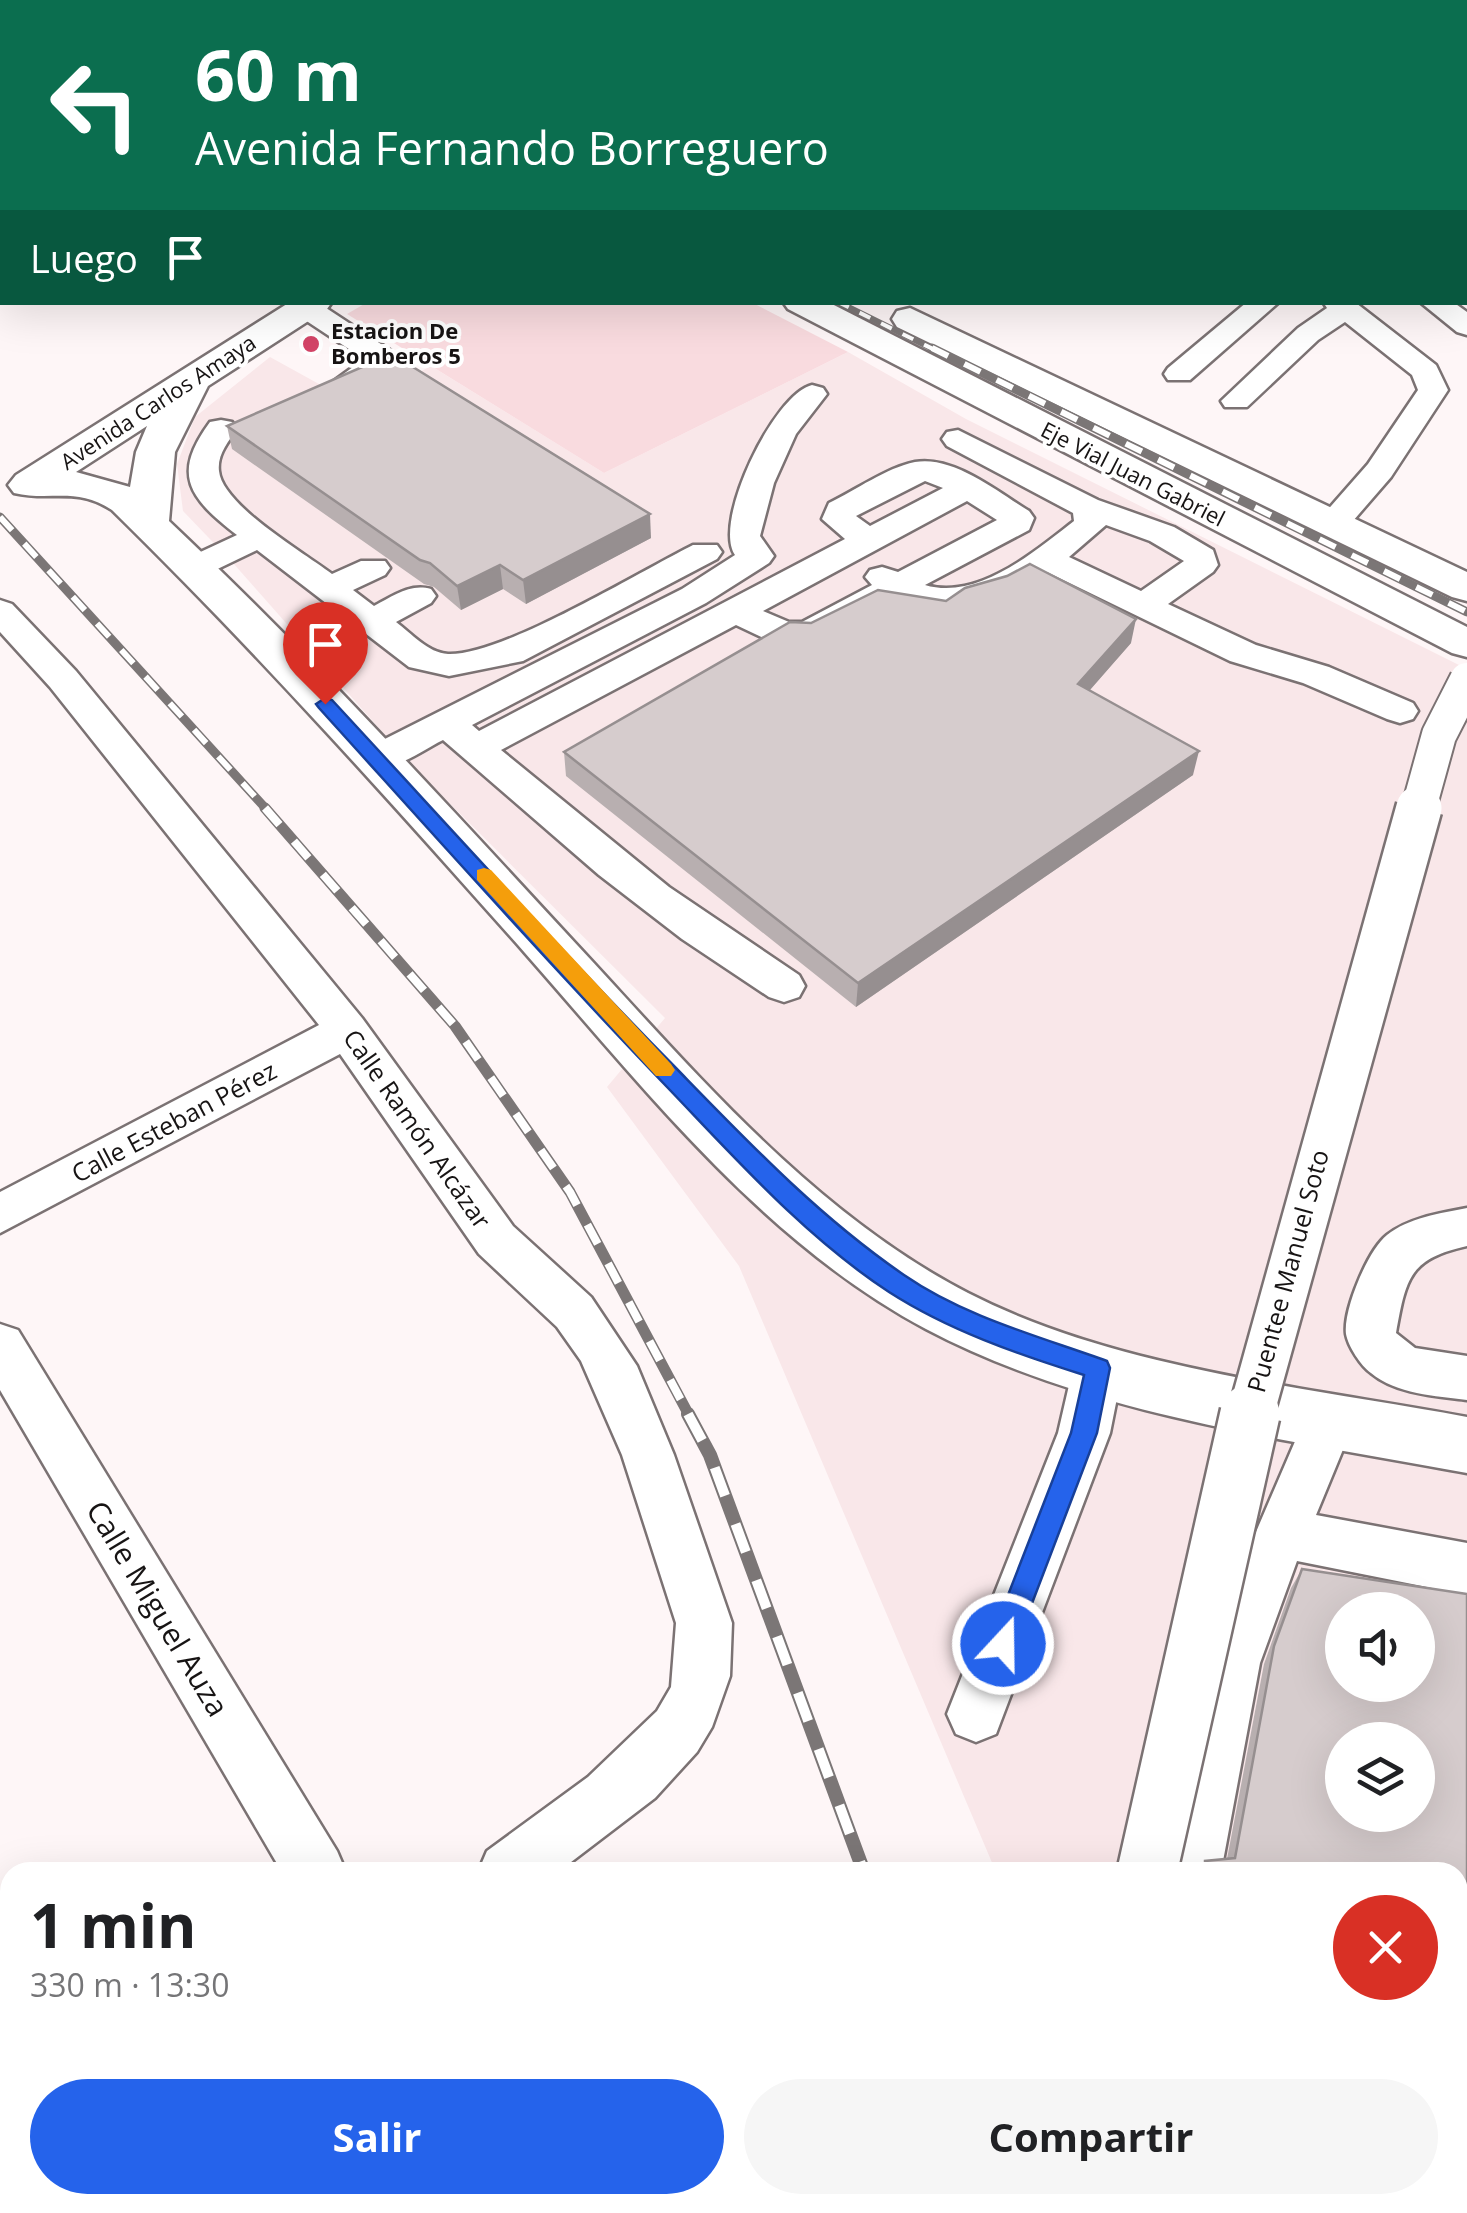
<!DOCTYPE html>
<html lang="es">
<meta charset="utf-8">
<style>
:root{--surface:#fff;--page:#f6f6f6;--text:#202124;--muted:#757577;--accent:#2563eb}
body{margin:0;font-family:"Open Sans",sans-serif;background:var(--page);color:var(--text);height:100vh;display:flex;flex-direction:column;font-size:38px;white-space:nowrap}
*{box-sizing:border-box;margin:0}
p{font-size:32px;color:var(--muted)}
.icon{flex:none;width:55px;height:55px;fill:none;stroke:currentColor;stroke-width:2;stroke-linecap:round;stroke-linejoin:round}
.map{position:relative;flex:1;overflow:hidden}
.panel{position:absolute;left:0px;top:1862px;width:1468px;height:352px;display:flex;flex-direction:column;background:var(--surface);border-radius:30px 30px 0 0;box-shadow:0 10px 40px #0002}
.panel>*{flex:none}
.guide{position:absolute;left:0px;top:0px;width:1468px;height:305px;box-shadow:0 10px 40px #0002;background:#0b6e4f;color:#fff;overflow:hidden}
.buttons{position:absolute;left:1325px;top:1592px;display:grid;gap:20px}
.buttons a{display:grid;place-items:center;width:110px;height:110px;border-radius:50%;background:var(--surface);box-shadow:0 10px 40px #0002;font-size:50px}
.pin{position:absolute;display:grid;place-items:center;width:85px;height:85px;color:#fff;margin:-102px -42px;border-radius:50% 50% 50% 0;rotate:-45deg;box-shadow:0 0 10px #0007}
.pin .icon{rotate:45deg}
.me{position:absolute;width:110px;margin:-55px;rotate:21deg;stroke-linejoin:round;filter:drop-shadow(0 0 8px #0008)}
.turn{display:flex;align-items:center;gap:35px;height:210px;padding:0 30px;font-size:45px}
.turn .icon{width:130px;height:130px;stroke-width:2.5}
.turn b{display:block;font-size:70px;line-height:85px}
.then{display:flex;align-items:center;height:95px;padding:0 30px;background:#0003;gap:20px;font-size:38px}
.round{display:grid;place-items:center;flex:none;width:105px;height:105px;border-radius:52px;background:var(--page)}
.overview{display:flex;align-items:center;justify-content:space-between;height:170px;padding:0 30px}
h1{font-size:60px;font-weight:700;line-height:75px}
.button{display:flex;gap:20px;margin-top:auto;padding:20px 30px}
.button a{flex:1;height:115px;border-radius:60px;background:var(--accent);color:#fff;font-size:40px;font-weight:700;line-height:115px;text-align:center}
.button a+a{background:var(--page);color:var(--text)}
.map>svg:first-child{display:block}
.built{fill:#f9e7e9;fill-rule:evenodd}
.green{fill:#f9dbdf}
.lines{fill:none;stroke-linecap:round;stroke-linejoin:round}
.minor-casing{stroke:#7b7273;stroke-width:5}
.major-casing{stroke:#7b7273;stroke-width:5}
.minor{fill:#fff;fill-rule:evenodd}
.major{fill:#fff;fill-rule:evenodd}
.rail-far3-casing{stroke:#7b7676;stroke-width:6}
.rail-far2-casing{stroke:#7b7676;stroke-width:9}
.rail-far1-casing{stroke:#7b7676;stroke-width:11}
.rail-casing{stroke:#7b7676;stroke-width:14}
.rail-far3{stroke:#fff;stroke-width:4;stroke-dasharray:12;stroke-linecap:butt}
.rail-far2{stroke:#fff;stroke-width:6;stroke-dasharray:18;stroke-linecap:butt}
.rail-far1{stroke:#fff;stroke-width:8;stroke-dasharray:22;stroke-linecap:butt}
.rail{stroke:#fff;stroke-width:10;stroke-dasharray:30;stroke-linecap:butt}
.minor-bridge-far2-casing{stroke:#7b7273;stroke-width:38;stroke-linecap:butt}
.minor-bridge-far1-casing{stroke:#7b7273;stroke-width:50;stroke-linecap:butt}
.minor-bridge-casing{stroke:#7b7273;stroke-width:64;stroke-linecap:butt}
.minor-bridge-far2{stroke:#fff;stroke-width:34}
.minor-bridge-far1{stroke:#fff;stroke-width:45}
.minor-bridge{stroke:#fff;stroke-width:59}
.wall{fill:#b8afb0}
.shaded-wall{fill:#968f90}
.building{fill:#d6cccd;stroke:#968f90;stroke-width:2.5;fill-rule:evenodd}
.route{fill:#2563eb;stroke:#184099;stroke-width:2.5}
.slow{fill:#f59e0b}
.poi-dot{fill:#d34467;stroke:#fff;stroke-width:4}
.labels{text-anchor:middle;stroke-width:8;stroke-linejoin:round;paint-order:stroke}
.far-poi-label{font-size:22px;font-weight:bold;fill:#171414;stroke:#fff;text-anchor:start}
.far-street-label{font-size:22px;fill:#171414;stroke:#fff}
.street-label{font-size:25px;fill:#171414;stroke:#fff}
.near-street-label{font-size:30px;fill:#171414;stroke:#fff}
</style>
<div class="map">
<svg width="1467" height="2213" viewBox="0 0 1467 2213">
<rect width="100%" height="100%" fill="#fef6f7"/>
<g class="built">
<path d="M 318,0 L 746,0 L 741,2 Z"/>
<path d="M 848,352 L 966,419 L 1467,669 L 1467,2213 L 1159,2213 L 1155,2205 L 1458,2205 L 1458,1872 L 996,1872 L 739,1266 L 607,1087 L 665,1018 L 415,769 L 233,563 L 183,511 L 177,464 L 195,417 L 270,357 L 357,405 L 431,366 L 604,473 ZM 1342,1610 L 1418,1610 L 1418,1685 L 1342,1685 ZM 1342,1740 L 1418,1740 L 1418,1815 L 1342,1815 Z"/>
</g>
<path class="green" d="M 366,303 L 753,303 L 848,352 L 604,473 L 347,314 Z"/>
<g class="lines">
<g class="minor-casing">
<g id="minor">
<path d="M 327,0 L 353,0 L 354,2 L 328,2 Z"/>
<path d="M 1015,0 L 1040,0 L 1041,2 L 1016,2 Z"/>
<path d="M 1158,0 L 1183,0 L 1184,2 L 1159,2 Z"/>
<path d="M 1296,0 L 1321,0 L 1322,2 L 1297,2 Z"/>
<rect x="1465" y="91" width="2" height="15"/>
<path d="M 1465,189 L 1467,190 L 1467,206 L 1465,205 Z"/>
<path d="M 1465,236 L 1467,236 L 1465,253 Z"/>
<path d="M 295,302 L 317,302 L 390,350 L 394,356 L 388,373 L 357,389 L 335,389 L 331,383 L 364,359 L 296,314 L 292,308 Z"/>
<path d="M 1247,302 L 1279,302 L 1190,380 L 1168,380 L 1164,374 L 1168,368 Z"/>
<path d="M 1323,302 L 1356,303 L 1436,365 L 1448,390 L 1391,477 L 1346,529 L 1322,529 L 1317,522 L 1368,464 L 1418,390 L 1412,375 L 1345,322 L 1318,340 L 1247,407 L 1225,407 L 1221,401 L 1298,328 L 1327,308 Z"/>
<path d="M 1420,302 L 1453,302 L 1467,312 L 1467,335 L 1457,332 Z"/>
<path d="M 812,385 L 823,388 L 827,394 L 796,434 L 774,483 L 760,536 L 774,556 L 769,563 L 706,603 L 472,725 L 479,731 L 845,539 L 822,519 L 829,503 C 856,490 886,468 915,462 C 953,455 998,492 1029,511 L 1034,518 L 1029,530 L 925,585 C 978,601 1035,551 1074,521 L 1073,513 L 947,446 L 942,439 L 947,432 L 958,430 L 1098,500 L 1174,527 L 1213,550 L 1218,565 L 1213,572 L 1168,604 L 1256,645 L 1329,667 L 1413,703 L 1418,711 L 1413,719 L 1400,723 L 1387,719 L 1303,683 L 1230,661 L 1047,572 L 1003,596 L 969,607 L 947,610 L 899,599 L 808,644 L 770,641 L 736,625 L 501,750 L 669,887 L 799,975 L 805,986 L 799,997 L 784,1002 L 769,997 L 682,939 L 599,875 L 443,740 C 419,752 392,774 365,767 L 359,758 L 365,749 L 682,589 L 735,555 C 712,522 774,394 812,385 ZM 925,481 L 943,488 L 870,526 L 856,516 ZM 967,501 L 997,520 L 898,572 L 882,567 L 870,570 L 865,577 L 872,585 L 802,622 L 789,622 L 763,611 ZM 1106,525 L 1150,541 L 1184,561 L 1141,591 L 1069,557 Z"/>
<path d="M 221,420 L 232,422 L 237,429 C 228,442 217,455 219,471 C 222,505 304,553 332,574 L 361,561 L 385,561 L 390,568 L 385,575 L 353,590 L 374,606 C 393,596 410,583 431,589 L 436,596 L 431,603 L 396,622 C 411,633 428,653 448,654 C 502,656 639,572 693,545 L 717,545 L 722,552 L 717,559 L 523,661 L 449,676 L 409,667 L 257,550 L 205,575 L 181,575 L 176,568 L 181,561 L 237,535 C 189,498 171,475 210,422 Z"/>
<path d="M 0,600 L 12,604 L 76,671 L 362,1018 L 513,1226 L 591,1297 L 637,1366 L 674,1455 L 732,1623 L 730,1676 L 712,1727 L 697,1752 L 655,1798 L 558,1872 L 478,1872 L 487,1851 L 588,1777 L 657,1711 L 671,1687 L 676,1623 L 622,1455 L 581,1361 L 557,1327 L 479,1254 L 340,1054 L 0,1233 L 0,1192 L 319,1025 L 50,687 L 0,632 Z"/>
<path d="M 1467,1208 L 1467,1246 C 1409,1259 1406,1278 1396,1333 L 1415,1348 L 1467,1356 L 1467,1400 C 1436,1396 1396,1394 1371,1373 C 1361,1366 1348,1346 1346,1334 C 1343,1310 1368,1250 1387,1235 C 1408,1218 1441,1213 1467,1208 Z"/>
<path d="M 0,1324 L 18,1330 L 337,1851 L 346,1872 L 282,1872 L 0,1390 Z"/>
<path d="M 1098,1346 L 1116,1353 L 1123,1368 L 1110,1433 L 996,1734 L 976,1742 L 956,1734 L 947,1714 L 1058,1433 L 1073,1368 L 1080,1353 Z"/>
<path d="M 1330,1395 L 1348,1402 L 1356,1418 L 1316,1515 L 1467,1543 L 1467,1595 L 1297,1561 L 1260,1663 L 1221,1872 L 1161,1872 L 1204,1663 L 1234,1583 L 1312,1402 Z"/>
<path d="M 39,2205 L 114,2205 L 110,2213 L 35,2213 Z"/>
<path d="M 473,2205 L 541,2205 L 545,2213 L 477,2213 Z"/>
<path d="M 1039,2205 L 1107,2205 L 1105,2213 L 1037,2213 Z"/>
<path d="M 1133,2205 L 1201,2205 L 1203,2213 L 1135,2213 Z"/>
</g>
</g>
<g class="major-casing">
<g id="major">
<path d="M 185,0 L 217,0 L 219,2 L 187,2 Z"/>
<path d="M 284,0 L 316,0 L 318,2 L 286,2 Z"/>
<path d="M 290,302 L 332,302 L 327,309 L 208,386 L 175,452 L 169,521 C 312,656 445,802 578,946 C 695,1072 813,1213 968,1293 C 1116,1369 1305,1387 1467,1417 L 1467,1473 C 1286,1439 1091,1416 926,1329 C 764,1243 644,1088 525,953 C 391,802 256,651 112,510 C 75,486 51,502 14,493 L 8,485 L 16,475 ZM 147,426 L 136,452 L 130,487 L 76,472 Z"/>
<path d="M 783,302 L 828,302 L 1467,627 L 1467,657 L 1452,653 L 788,309 Z"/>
<path d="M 910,308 L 1467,572 L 1467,601 L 1452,597 L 897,327 L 892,319 L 897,311 Z"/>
</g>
</g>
<use href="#minor" class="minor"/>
<use href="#major" class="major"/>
<g class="rail-far3-casing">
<g id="rail-far3">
<path d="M 231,0 L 236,2"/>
<path d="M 838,302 L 937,351"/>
</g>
</g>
<g class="rail-far2-casing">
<g id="rail-far2">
<path d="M 932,348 L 1467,612"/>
<path d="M 0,517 L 268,811"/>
</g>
</g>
<g class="rail-far1-casing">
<path id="rail-far1" d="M 265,808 L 455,1026 L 570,1192 L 690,1417"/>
</g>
<g class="rail-casing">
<g id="rail">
<path d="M 688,1414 L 710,1455 L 864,1872"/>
<path d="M 986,2205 L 989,2213"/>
</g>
</g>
<use href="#rail-far3" class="rail-far3"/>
<use href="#rail-far2" class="rail-far2"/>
<use href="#rail-far1" class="rail-far1"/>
<use href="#rail" class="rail"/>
<g class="minor-bridge-far2-casing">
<path id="minor-bridge-far2" d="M 1418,811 L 1439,735 L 1467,680"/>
</g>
<g class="minor-bridge-far1-casing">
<path id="minor-bridge-far1" d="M 1250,1417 L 1419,808"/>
</g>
<g class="minor-bridge-casing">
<path id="minor-bridge" d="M 1147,1872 L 1250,1414"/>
</g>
<use href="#minor-bridge-far2" class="minor-bridge-far2"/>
<use href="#minor-bridge-far1" class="minor-bridge-far1"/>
<use href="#minor-bridge" class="minor-bridge"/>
</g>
<g class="wall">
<path d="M 227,426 L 651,538 L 526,604 L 503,589 L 461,610 L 434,587 L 424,584 L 232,449 Z"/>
<path d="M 1131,643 L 1090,690 L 1193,775 L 856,1007 L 566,776 L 564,752 Z"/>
<path d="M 1302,1569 L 1467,2213 L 1199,2213 L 1205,2209 L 1204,2205 L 1458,2205 L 1227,1859 L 1264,1664 L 1291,1588 Z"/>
<path d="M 1205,1861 L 1205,1872 L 1197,1872 Z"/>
</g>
<g class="shaded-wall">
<path d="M 650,514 L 651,538 L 526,604 L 523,580 Z"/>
<path d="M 500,565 L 503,589 L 461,610 L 457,586 Z"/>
<path d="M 1136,619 L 1131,643 L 1074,708 L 1078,684 Z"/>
<path d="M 1199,751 L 1193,775 L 856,1007 L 858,983 Z"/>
</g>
<g class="building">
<path d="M 392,354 L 650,514 L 523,580 L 500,565 L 457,586 L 430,563 L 420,560 L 227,426 Z"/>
<path d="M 1030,564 L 1136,619 L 1078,684 L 1199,751 L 858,983 L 564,752 L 790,622 L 811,623 L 878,590 L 946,601 L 965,588 L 1007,576 Z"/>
<path d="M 1302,1569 L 1467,1594 L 1467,2213 L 1205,2213 L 1205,2209 L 1214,2209 L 1217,2205 L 1458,2205 L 1458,1872 L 1205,1872 L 1205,1861 L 1235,1858 L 1274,1646 ZM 1342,1610 L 1418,1610 L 1418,1685 L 1342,1685 ZM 1342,1740 L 1418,1740 L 1418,1815 L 1342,1815 Z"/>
</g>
<path class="route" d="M 325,698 L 332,700 C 445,822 557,947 674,1066 C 747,1141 818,1216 904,1275 C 965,1317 1038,1336 1107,1361 L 1110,1368 L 1097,1433 L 1013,1653 L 1003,1657 L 993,1653 L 989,1644 L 1071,1433 L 1084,1375 C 1017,1354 948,1330 889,1292 C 805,1237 736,1159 667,1087 C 548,963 434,835 319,708 L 316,704 Z"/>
<path class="slow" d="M 484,868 L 491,870 L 671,1064 L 675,1070 L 671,1076 L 656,1076 L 477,880 L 477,870 Z"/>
<circle class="poi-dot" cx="311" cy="344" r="10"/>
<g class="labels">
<g class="far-poi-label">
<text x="331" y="339">Estacion De<tspan x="331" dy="25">Bomberos 5</tspan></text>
</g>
<g class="far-street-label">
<text transform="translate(158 402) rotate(-33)" y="8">Avenida Carlos Amaya</text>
<text transform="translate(1133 474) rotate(27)" y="8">Eje Vial Juan Gabriel</text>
</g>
<g class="street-label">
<text transform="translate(174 1122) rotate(-28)" y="9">Calle Esteban Pérez</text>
<text transform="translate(417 1129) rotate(55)" y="9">Calle Ramón Alcázar</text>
<text transform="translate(1288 1271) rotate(-75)" y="9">Puentee Manuel Soto</text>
</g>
<g class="near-street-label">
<text transform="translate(157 1609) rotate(59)" y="10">Calle Miguel Auza</text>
</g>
</g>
</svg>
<div class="buttons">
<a><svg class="icon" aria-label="sound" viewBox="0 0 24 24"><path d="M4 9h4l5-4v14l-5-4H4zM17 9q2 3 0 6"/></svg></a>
<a><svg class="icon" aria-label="layers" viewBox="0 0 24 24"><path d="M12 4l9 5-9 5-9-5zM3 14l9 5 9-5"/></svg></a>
</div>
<div class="pin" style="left:325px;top:704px;background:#d93025"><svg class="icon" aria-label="arrive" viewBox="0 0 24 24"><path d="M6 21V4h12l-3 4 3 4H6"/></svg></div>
<svg class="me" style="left:1003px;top:1644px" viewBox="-20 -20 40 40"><circle r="17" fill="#2563eb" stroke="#fff" stroke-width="3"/><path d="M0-11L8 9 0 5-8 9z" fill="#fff"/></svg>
<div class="guide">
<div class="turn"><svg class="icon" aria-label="left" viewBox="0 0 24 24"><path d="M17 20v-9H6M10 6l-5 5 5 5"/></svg><div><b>60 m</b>Avenida Fernando Borreguero</div></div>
<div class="then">Luego<svg class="icon" aria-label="arrive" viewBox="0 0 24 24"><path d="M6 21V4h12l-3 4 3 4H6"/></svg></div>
</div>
<section class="panel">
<div class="overview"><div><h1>1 min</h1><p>330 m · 13:30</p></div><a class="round" style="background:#d93025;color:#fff"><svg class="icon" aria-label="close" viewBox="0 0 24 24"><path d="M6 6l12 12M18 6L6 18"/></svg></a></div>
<div class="button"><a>Salir</a><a>Compartir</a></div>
</section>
</div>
